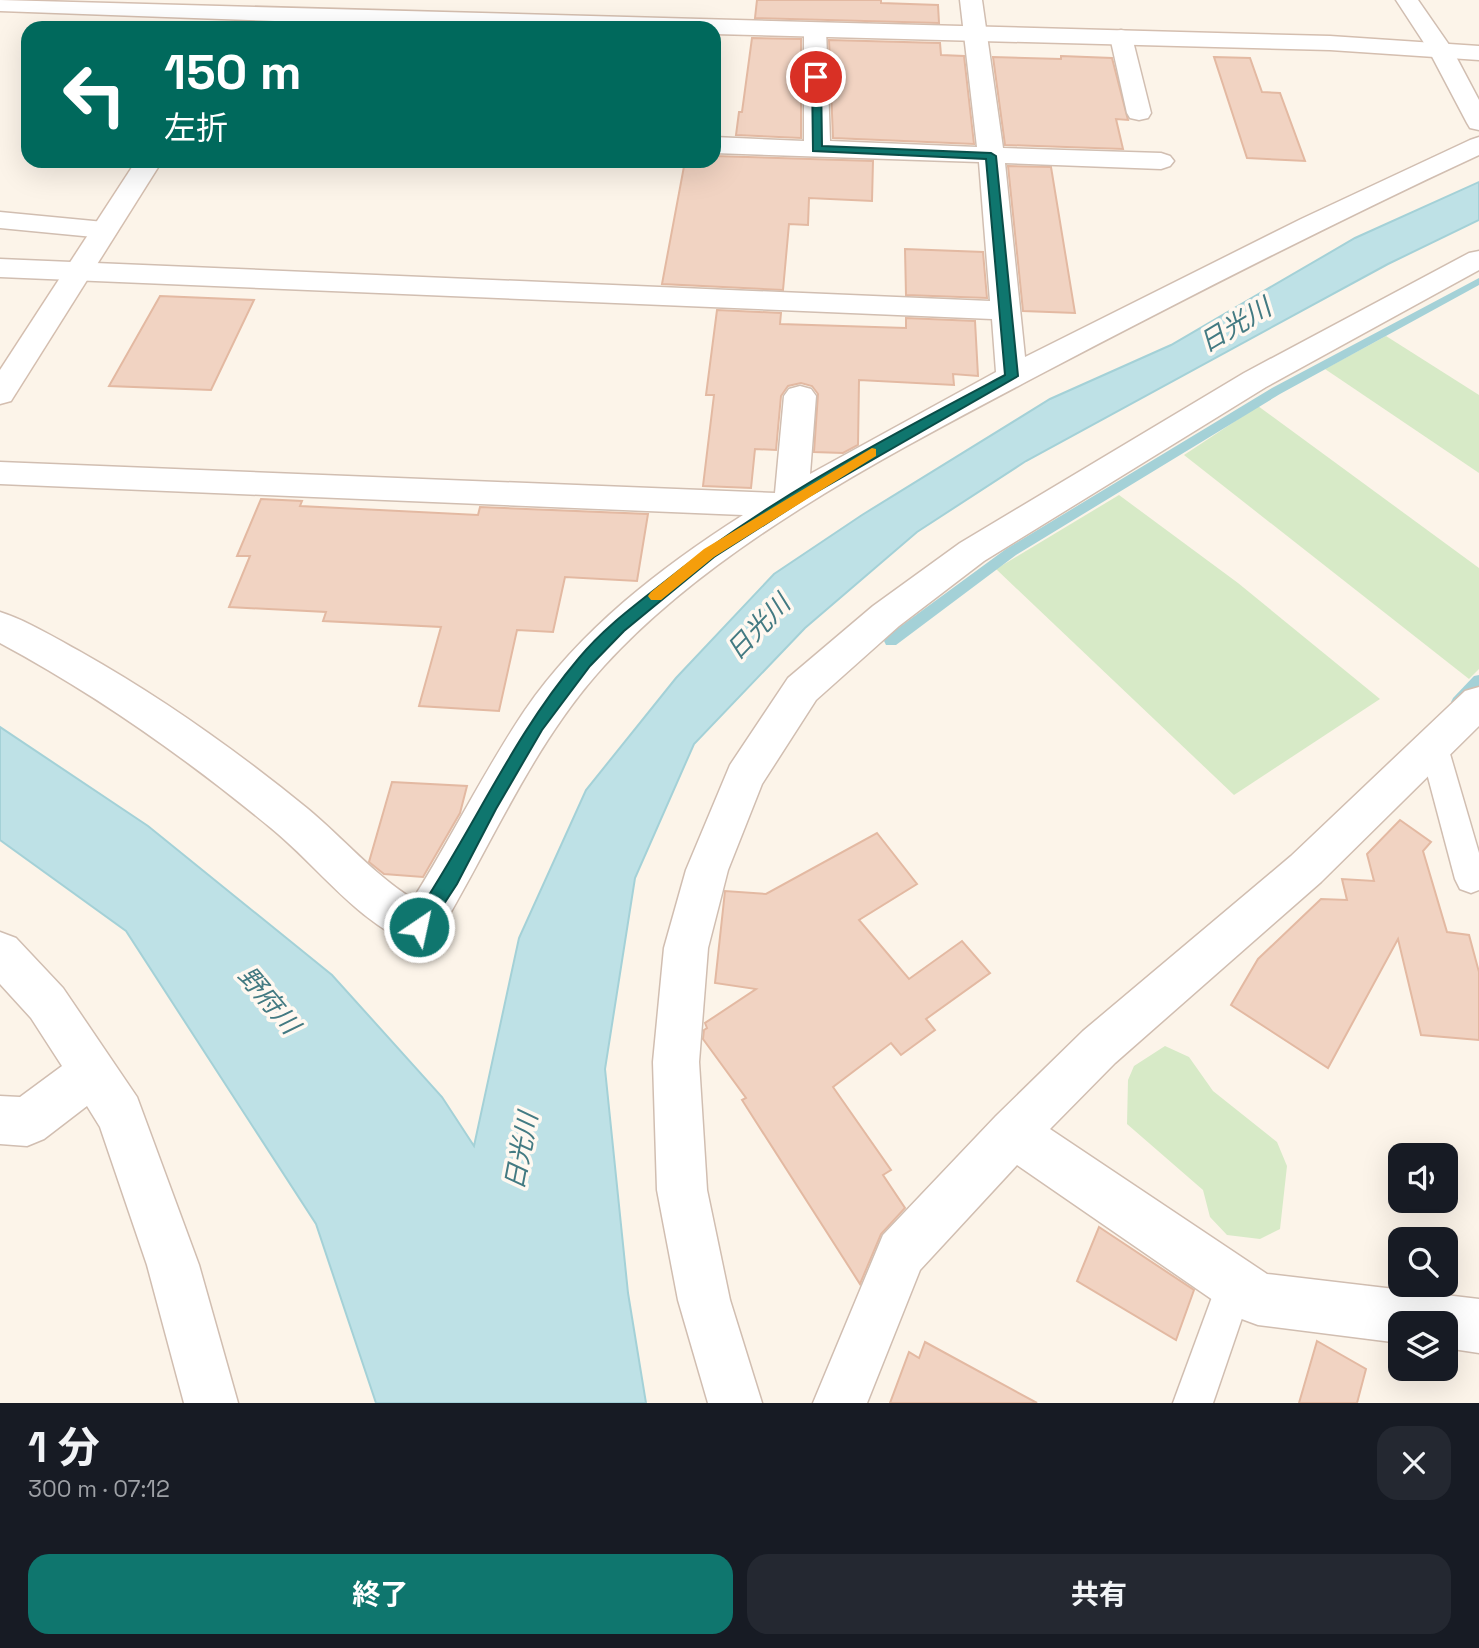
<!DOCTYPE html>
<html lang="ja">
<meta charset="utf-8">
<style>
:root{--surface:#171b24;--page:#242831;--text:#f1f3f6;--muted:#9ea1a6;--accent:#0f766e}
body{margin:0;font-family:"Space Grotesk","Noto Sans JP",sans-serif;background:var(--page);color:var(--text);height:100vh;display:flex;flex-direction:column;font-size:26px;white-space:nowrap}
*{box-sizing:border-box;margin:0}
p{font-size:23px;color:var(--muted)}
.icon{flex:none;width:38px;height:38px;fill:none;stroke:currentColor;stroke-width:2;stroke-linecap:round;stroke-linejoin:round}
.map{position:relative;height:1403px;overflow:hidden}
.side{display:flex;flex-direction:column;background:var(--surface);flex:1}
.side>*{flex:none}
.guide{position:absolute;left:21px;top:21px;width:700px;height:147px;border-radius:21px;box-shadow:0 7px 28px #0002;background:#00695c;color:#fff;overflow:hidden}
.controls{position:absolute;left:1388px;top:1143px;display:grid;gap:14px}
.controls a{display:grid;place-items:center;width:70px;height:70px;border-radius:14px;background:var(--surface);box-shadow:0 7px 28px #0002;font-size:35px}
.pin{position:absolute;display:grid;place-items:center;width:60px;height:60px;color:#fff;margin:-30px;border:4px solid #fff;border-radius:50%;box-shadow:0 2px 7px #0007}
.me{position:absolute;width:77px;margin:-38px;rotate:34deg;stroke-linejoin:round;filter:drop-shadow(0 0 5px #0008)}
.turn{display:flex;align-items:center;gap:24px;height:147px;padding:0 28px;font-size:32px}
.turn .icon{width:91px;height:91px;stroke-width:2.5}
.turn b{display:block;font-size:49px;line-height:60px}
.round{display:grid;place-items:center;flex:none;width:74px;height:74px;border-radius:21px;background:var(--page)}
.head{display:flex;align-items:center;justify-content:space-between;height:119px;padding:0 28px}
h1{font-size:42px;font-weight:700;line-height:52px}
.button{display:flex;gap:14px;margin-top:auto;padding:14px 28px}
.button a{flex:1;height:80px;border-radius:21px;background:var(--accent);color:#fff;font-size:28px;font-weight:700;line-height:80px;text-align:center}
.button a+a{background:var(--page);color:var(--text)}
.map>svg:first-child{display:block}
.green{fill:#d7eac7}
.water{fill:#bee1e6;stroke:#a4d1d7;stroke-width:2}
.lines{fill:none;stroke-linecap:round;stroke-linejoin:round}
.stream{fill:#a4d1d7;fill-rule:evenodd}
.building{fill:#f1d3c2;stroke:#e3b9a2;stroke-width:2}
.lane-casing{stroke:#d1beb1;stroke-width:3}
.street-casing{stroke:#d1beb1;stroke-width:3}
.secondary-casing{stroke:#d4beaf;stroke-width:3}
.lane{fill:#fff;fill-rule:evenodd}
.street{fill:#fff;fill-rule:evenodd}
.secondary{fill:#fff;fill-rule:evenodd}
.route{fill:#0f766e;stroke:#0a4d48;stroke-width:2}
.slow{fill:#f59e0b}
.labels{text-anchor:middle;stroke-width:7;stroke-linejoin:round;paint-order:stroke}
.water-label{font-size:26px;font-style:italic;fill:#437a82;stroke:#fff8f0}
</style>
<div class="map">
<svg width="1479" height="1403" viewBox="0 0 1479 1403">
<rect width="100%" height="100%" fill="#fcf4e9"/>
<g class="green">
<path d="M 1386,336 L 1479,395 L 1479,473 L 1325,369 Z"/>
<path d="M 1258,406 L 1479,568 L 1479,669 L 1469,679 L 1184,455 Z"/>
<path d="M 1119,495 L 1238,583 L 1380,699 L 1234,795 L 996,569 Z"/>
<path d="M 1165,1046 L 1189,1057 L 1213,1091 L 1277,1142 L 1287,1166 L 1280,1229 L 1260,1239 L 1227,1235 L 1210,1217 L 1203,1190 L 1127,1124 L 1128,1080 L 1134,1066 Z"/>
</g>
<path class="water" d="M 1479,182 L 1479,220 L 1388,264 L 1026,461 L 917,532 L 805,628 L 694,744 L 635,878 L 605,1069 L 628,1293 L 646,1403 L 376,1403 L 316,1224 L 126,931 L 0,840 L 0,727 L 148,826 L 332,975 L 442,1097 L 474,1146 L 519,938 L 586,790 L 676,678 L 774,574 L 862,515 L 1050,399 L 1171,345 L 1355,238 Z"/>
<g class="lines">
<g class="stream">
<path d="M 1479,278 L 1479,285 L 1280,394 L 1016,555 L 896,645 L 886,645 L 884,641 L 886,637 L 1006,549 L 1272,388 Z"/>
<path d="M 1479,675 L 1479,689 L 1463,706 L 1453,706 L 1451,702 L 1453,698 L 1474,676 Z"/>
</g>
</g>
<g class="building">
<path d="M 757,0 L 881,0 L 881,3 L 938,5 L 939,23 L 755,18 Z"/>
<path d="M 752,38 L 801,39 L 801,138 L 736,135 L 739,112 L 742,112 Z"/>
<path d="M 829,40 L 940,43 L 941,55 L 964,56 L 974,144 L 833,138 Z"/>
<path d="M 1061,56 L 1112,58 L 1128,120 L 1116,119 L 1123,149 L 1005,145 L 993,57 L 1061,59 Z"/>
<path d="M 1214,57 L 1250,58 L 1262,92 L 1280,93 L 1305,161 L 1247,158 Z"/>
<path d="M 714,156 L 873,161 L 872,201 L 809,198 L 808,225 L 789,224 L 783,290 L 662,284 L 685,161 L 714,161 Z"/>
<path d="M 1008,166 L 1051,167 L 1075,313 L 1023,311 Z"/>
<path d="M 905,249 L 983,252 L 987,298 L 906,295 Z"/>
<path d="M 160,296 L 254,300 L 211,390 L 109,386 Z"/>
<path d="M 717,310 L 781,313 L 780,324 L 906,328 L 906,318 L 975,321 L 978,376 L 953,374 L 954,385 L 859,380 L 858,445 L 843,453 L 814,452 L 818,394 L 812,386 L 801,383 L 788,386 L 781,396 L 776,450 L 755,449 L 751,488 L 703,486 L 714,395 L 706,395 Z"/>
<path d="M 261,499 L 302,501 L 300,506 L 478,515 L 480,507 L 648,514 L 637,581 L 565,577 L 553,632 L 517,630 L 499,711 L 419,706 L 441,627 L 323,621 L 326,612 L 229,607 L 250,556 L 237,556 Z"/>
<path d="M 392,782 L 467,786 L 460,813 L 423,877 L 384,874 L 369,862 Z"/>
<path d="M 1400,820 L 1431,842 L 1423,851 L 1447,932 L 1469,935 L 1479,972 L 1479,1040 L 1421,1035 L 1398,939 L 1328,1068 L 1231,1005 L 1258,959 L 1321,899 L 1347,900 L 1342,879 L 1374,881 L 1367,854 Z"/>
<path d="M 877,833 L 917,884 L 859,920 L 909,979 L 962,941 L 990,973 L 926,1019 L 935,1030 L 901,1055 L 891,1043 L 833,1087 L 891,1170 L 883,1175 L 905,1208 L 881,1234 L 860,1284 L 742,1100 L 746,1098 L 703,1039 L 704,1030 L 707,1028 L 705,1023 L 756,989 L 715,983 L 725,891 L 766,894 Z"/>
<path d="M 1099,1227 L 1194,1290 L 1176,1340 L 1077,1281 Z"/>
<path d="M 1317,1341 L 1366,1369 L 1357,1403 L 1299,1403 Z"/>
<path d="M 925,1342 L 1037,1403 L 890,1403 L 909,1352 L 919,1358 Z"/>
</g>
<g class="lines">
<g class="lane-casing">
<g id="lane">
<path d="M 1434,735 L 1444,739 L 1448,747 L 1479,853 L 1479,890 L 1471,893 L 1460,889 L 1455,879 L 1420,747 L 1424,739 Z"/>
<path d="M 1235,1264 L 1248,1270 L 1254,1283 L 1213,1403 L 1173,1403 L 1222,1270 Z"/>
</g>
</g>
<g class="street-casing">
<g id="street">
<path d="M 960,0 L 982,0 L 1003,148 L 1161,153 L 1170,156 L 1174,161 L 1170,166 L 1161,169 L 1005,163 L 1025,357 L 1301,219 L 1470,140 L 1479,137 L 1479,155 C 1330,224 1184,299 1039,375 C 892,453 717,542 604,666 C 531,746 490,849 434,941 L 419,947 C 358,924 320,868 271,828 C 186,758 97,695 0,643 L 0,612 C 28,621 55,638 81,652 C 161,697 237,751 308,809 C 344,839 373,874 413,899 C 452,837 484,771 525,710 C 581,629 660,568 743,515 L 0,484 L 0,462 L 775,493 L 784,396 L 789,389 L 800,386 L 811,389 L 816,396 L 810,474 L 996,372 L 992,319 L 0,277 L 0,259 L 990,301 L 979,162 L 714,153 L 714,137 L 804,141 L 804,29 L 807,24 L 823,24 L 826,29 L 830,141 L 977,147 Z"/>
<path d="M 1396,0 L 1418,0 L 1452,49 L 1479,100 L 1479,130 L 1470,128 L 1467,123 L 1428,49 Z"/>
<path d="M 1121,30 L 1129,32 L 1132,37 L 1151,113 L 1148,118 L 1139,120 L 1130,118 L 1127,113 L 1110,37 L 1113,32 Z"/>
<path d="M 0,212 L 104,222 L 114,224 L 118,230 L 114,236 L 104,238 L 0,228 Z"/>
<path d="M 1479,251 L 1479,270 L 1266,387 L 984,561 L 899,626 L 816,700 L 762,784 L 728,870 L 708,948 L 699,1062 L 707,1190 L 730,1300 L 762,1403 L 708,1403 L 678,1300 L 657,1190 L 653,1062 L 664,948 L 686,870 L 730,765 L 788,678 L 873,606 L 960,543 L 1244,373 L 1469,253 Z"/>
<path d="M 1479,687 L 1479,726 L 1321,882 L 1115,1063 L 1050,1129 L 1267,1274 L 1479,1299 L 1479,1353 L 1446,1348 L 1446,1323 L 1400,1323 L 1400,1343 L 1258,1325 L 1239,1318 L 1017,1165 L 920,1270 L 867,1403 L 813,1403 L 883,1235 L 996,1116 L 1083,1031 L 1291,856 L 1465,691 Z"/>
<path d="M 0,932 L 16,938 L 63,988 L 137,1097 L 199,1265 L 238,1403 L 184,1403 L 147,1265 L 100,1127 L 87,1106 L 44,1139 L 27,1146 L 0,1144 L 0,1096 L 20,1097 L 62,1066 L 31,1018 L 0,984 Z"/>
</g>
</g>
<g class="secondary-casing">
<g id="secondary">
<path d="M 0,0 L 1330,36 L 1479,46 L 1479,60 L 1330,50 L 714,34 L 714,28 L 470,28 L 0,11 Z"/>
<path d="M 136,161 L 162,161 L 11,401 L 0,404 L 0,370 Z"/>
</g>
</g>
<use href="#lane" class="lane"/>
<use href="#street" class="street"/>
<use href="#secondary" class="secondary"/>
</g>
<path class="route" d="M 812,75 L 821,77 L 822,146 L 991,153 L 996,156 L 1018,376 L 806,498 L 714,557 L 624,631 L 590,666 L 542,730 L 496,809 L 457,884 L 425,933 L 419,935 L 412,933 L 410,927 L 412,921 C 471,835 511,738 579,658 C 602,630 630,609 658,587 C 764,501 886,438 1005,375 L 986,159 L 813,151 Z"/>
<path class="slow" d="M 872,448 L 876,449 L 876,456 L 714,557 L 661,600 L 651,600 L 648,596 L 651,592 L 704,549 Z"/>
<g class="labels">
<g class="water-label">
<text transform="translate(1235 325) rotate(-31)" y="9">日光川</text>
<text transform="translate(758 627) rotate(-46)" y="9">日光川</text>
<text transform="translate(269 1000) rotate(50)" y="9">野府川</text>
<text transform="translate(521 1151) rotate(-79)" y="9">日光川</text>
</g>
</g>
</svg>
<div class="controls">
<a><svg class="icon" aria-label="sound" viewBox="0 0 24 24"><path d="M4 9h4l5-4v14l-5-4H4zM17 9q2 3 0 6"/></svg></a>
<a><svg class="icon" aria-label="search" viewBox="0 0 24 24"><circle cx="10" cy="10" r="6"/><path d="M15 15l6 6"/></svg></a>
<a><svg class="icon" aria-label="layers" viewBox="0 0 24 24"><path d="M12 4l9 5-9 5-9-5zM3 14l9 5 9-5"/></svg></a>
</div>
<div class="pin" style="left:816px;top:77px;background:#d93025"><svg class="icon" aria-label="arrive" viewBox="0 0 24 24"><path d="M6 21V4h12l-3 4 3 4H6"/></svg></div>
<svg class="me" style="left:419px;top:927px" viewBox="-20 -20 40 40"><circle r="17" fill="#0f766e" stroke="#fff" stroke-width="3"/><path d="M0-11L8 9 0 5-8 9z" fill="#fff"/></svg>
<div class="guide">
<div class="turn"><svg class="icon" aria-label="left" viewBox="0 0 24 24"><path d="M17 20v-9H6M10 6l-5 5 5 5"/></svg><div><b>150 m</b>左折</div></div>
</div>
</div>
<section class="side">
<div class="head"><div><h1>1 分</h1><p>300 m · 07:12</p></div><a class="round"><svg class="icon" aria-label="close" viewBox="0 0 24 24"><path d="M6 6l12 12M18 6L6 18"/></svg></a></div>
<div class="button"><a>終了</a><a>共有</a></div>
</section>
